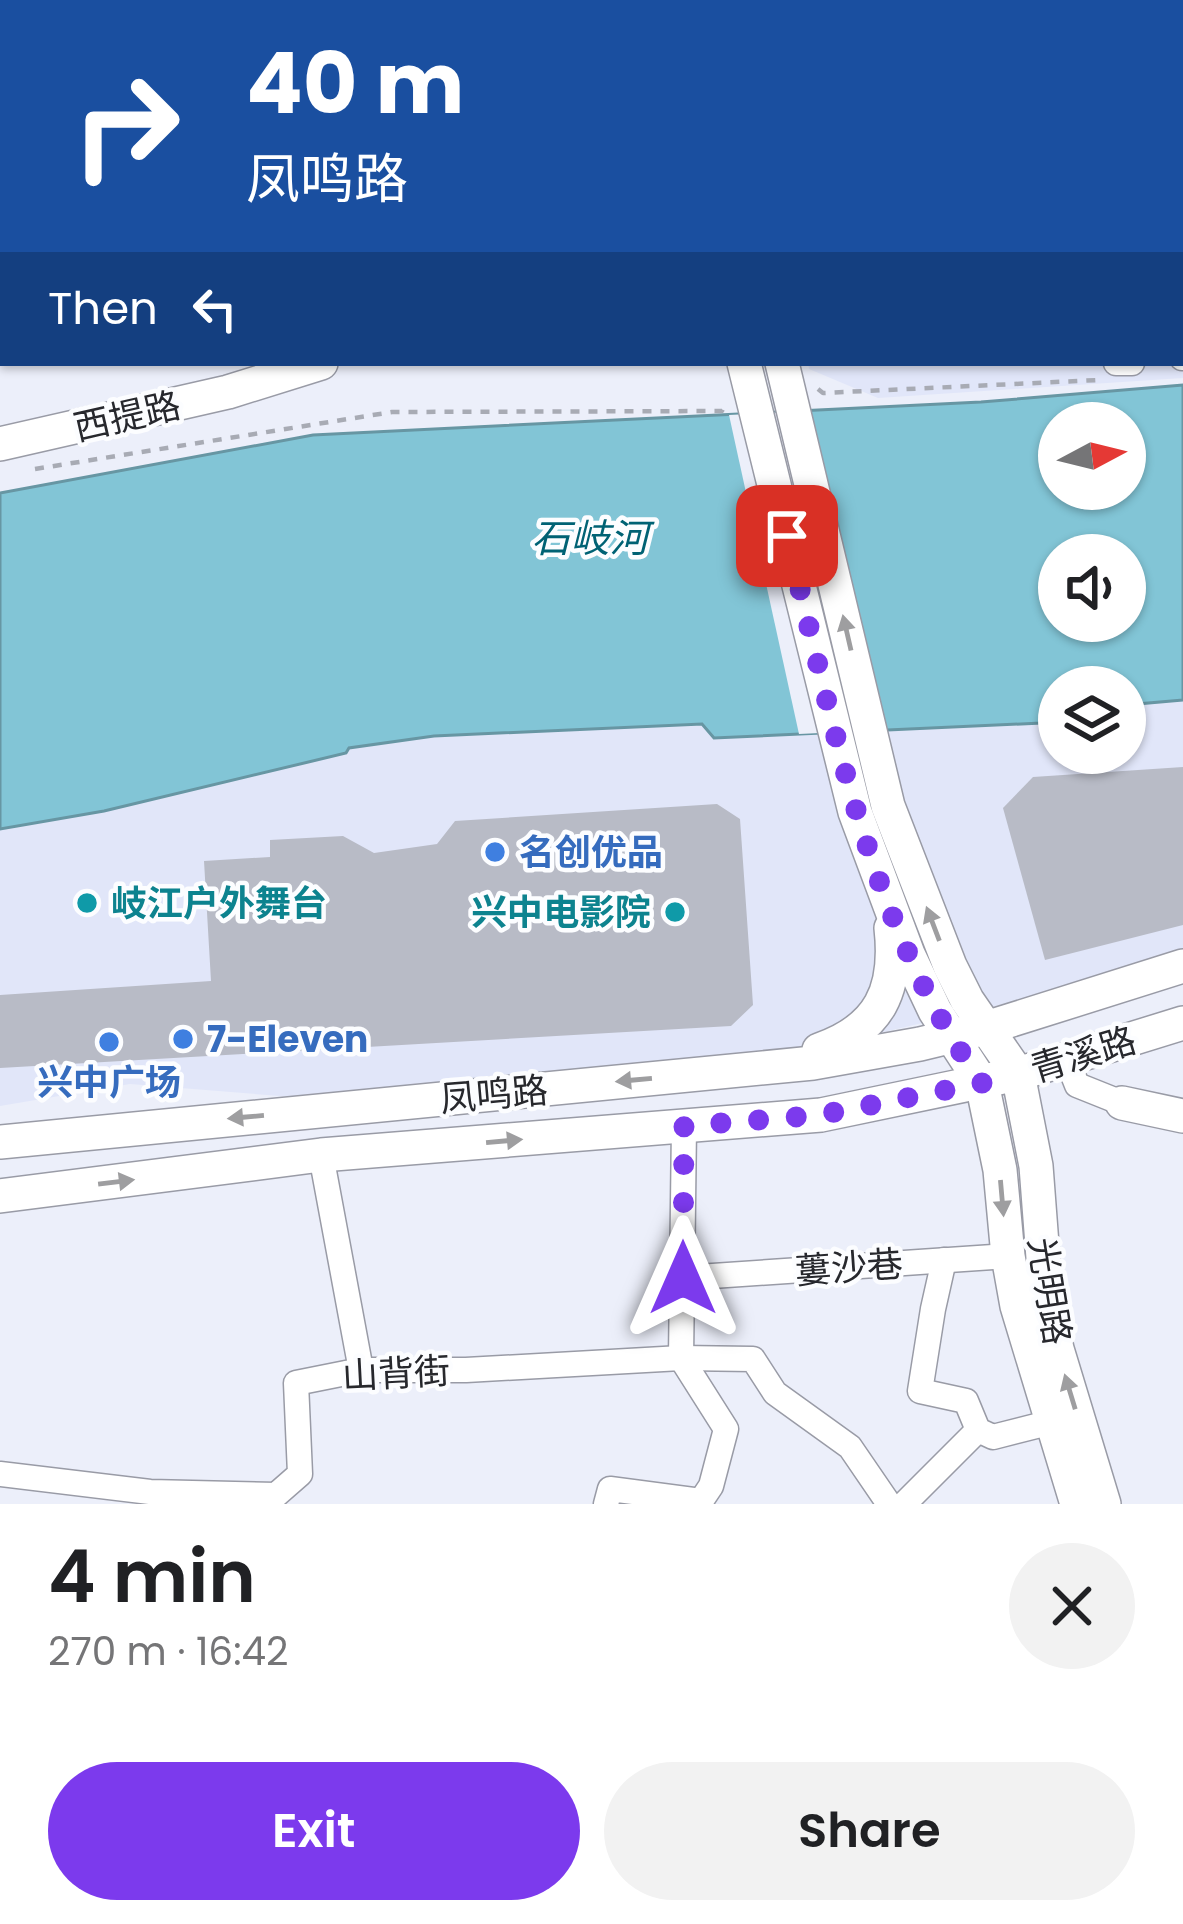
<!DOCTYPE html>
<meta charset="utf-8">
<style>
:root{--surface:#fff;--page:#f2f2f2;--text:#202124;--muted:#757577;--accent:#7c3aed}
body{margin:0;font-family:Poppins,"Noto Sans SC",sans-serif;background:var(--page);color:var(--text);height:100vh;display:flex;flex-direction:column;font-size:45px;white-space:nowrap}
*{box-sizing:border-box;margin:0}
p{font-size:39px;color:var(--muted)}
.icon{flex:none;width:66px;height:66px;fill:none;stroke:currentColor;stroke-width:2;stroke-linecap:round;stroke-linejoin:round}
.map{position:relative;height:1504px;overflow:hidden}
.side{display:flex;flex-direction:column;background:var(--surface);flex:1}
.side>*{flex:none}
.hud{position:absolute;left:0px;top:0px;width:1185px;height:366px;box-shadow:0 3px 9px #0004;background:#1a4fa0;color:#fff;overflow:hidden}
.needle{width:78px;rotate:83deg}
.buttons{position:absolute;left:1038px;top:402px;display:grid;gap:24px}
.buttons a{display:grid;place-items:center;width:108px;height:108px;border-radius:50%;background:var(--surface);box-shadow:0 3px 9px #0004;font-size:60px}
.pin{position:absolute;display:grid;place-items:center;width:102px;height:102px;color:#fff;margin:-51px;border-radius:24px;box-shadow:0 6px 18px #0006}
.me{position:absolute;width:132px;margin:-66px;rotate:0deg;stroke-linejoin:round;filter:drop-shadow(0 0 9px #0008)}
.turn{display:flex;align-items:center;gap:42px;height:252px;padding:0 48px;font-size:54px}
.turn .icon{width:156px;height:156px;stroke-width:2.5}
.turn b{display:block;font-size:84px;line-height:102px}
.then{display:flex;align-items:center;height:114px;padding:0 48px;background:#0003;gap:24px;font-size:45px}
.round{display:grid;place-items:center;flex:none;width:126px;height:126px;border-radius:63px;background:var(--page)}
.overview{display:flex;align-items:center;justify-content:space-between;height:204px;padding:0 48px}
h1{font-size:72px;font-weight:600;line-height:90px}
.button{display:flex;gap:24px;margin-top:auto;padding:24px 48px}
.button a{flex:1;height:138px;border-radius:72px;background:var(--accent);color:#fff;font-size:48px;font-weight:600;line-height:138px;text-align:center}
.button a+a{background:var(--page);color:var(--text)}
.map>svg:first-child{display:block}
.built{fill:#e1e6f9}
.water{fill:#82c5d6;stroke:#6796a3;stroke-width:3;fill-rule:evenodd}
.pier{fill:#eceffa}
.building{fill:#b8bbc6}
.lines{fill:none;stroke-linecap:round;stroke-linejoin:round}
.street-casing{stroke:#999ba6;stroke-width:27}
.secondary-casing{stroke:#999ba6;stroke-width:36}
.path{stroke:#a8abb4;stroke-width:4.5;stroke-dasharray:9 9;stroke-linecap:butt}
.street{stroke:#fff;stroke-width:24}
.secondary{stroke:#fff;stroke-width:33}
.oneway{fill:#9e9ea0}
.route{stroke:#7c3aed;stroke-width:21;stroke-dasharray:0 37.8}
.shop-dot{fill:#3f7fe0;stroke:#fcfdff;stroke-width:4.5}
.culture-dot{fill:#0f9aa8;stroke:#fcfdff;stroke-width:4.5}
.labels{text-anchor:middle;stroke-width:9;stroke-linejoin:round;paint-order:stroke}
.street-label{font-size:36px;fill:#27282d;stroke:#fcfdff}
.shop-label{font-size:36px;font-weight:bold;fill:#366cbe;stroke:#fcfdff;text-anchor:start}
.culture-label{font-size:36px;font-weight:bold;fill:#0d838f;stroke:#fcfdff;text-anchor:start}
.water-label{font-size:39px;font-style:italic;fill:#006274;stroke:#fcfdff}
</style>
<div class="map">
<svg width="1183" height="1504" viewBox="0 0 1183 1504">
<rect width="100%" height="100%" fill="#eceffa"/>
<g class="built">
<path d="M 0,0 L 267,0 L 267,3 L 3,3 L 3,351 L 0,352 Z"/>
<path d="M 1183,271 L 1183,378 L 878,398 L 809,369 L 808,363 L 1182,363 Z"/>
<path d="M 1183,700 L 1183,952 L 1056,992 L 832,1044 L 356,1102 L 130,1084 L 0,1106 L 0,829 L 104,811 L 348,749 L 434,736 L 703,724 L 715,738 L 1040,723 L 1041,711 L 1059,709 L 1059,753 L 1125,753 L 1125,705 Z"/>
</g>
<path class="water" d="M 1183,385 L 1183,700 L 1125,705 L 1125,687 L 1059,687 L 1059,709 L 1041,711 L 1041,723 L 714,738 L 702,724 L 434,736 L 349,748 L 346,753 L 104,811 L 0,829 L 0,493 L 313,435 L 981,402 ZM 1059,423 L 1125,423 L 1125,489 L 1059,489 ZM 1059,555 L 1125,555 L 1125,621 L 1059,621 Z"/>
<path class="pier" d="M 808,411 L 882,730 L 799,734 L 729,415 Z"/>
<g class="building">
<path d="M 1183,767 L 1183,925 L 1045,960 L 1003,808 L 1033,777 Z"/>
<path d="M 717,804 L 740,819 L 753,1005 L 731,1026 L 0,1068 L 0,995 L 211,981 L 204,861 L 270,857 L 270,840 L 343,836 L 374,853 L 437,844 L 455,821 Z"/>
</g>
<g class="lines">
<g class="street-casing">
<g id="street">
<path d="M 1182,333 L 1183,332"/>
<path d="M 1182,358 L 1183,358"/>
<path d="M 1116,363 L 1132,363"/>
<path d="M 1066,1057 L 1077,1085 L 1122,1103"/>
<path d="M 321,1155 L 361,1370"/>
<path d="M 944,1260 L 933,1309 L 920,1391 L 966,1401 L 978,1430 L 993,1437 L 1052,1422"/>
<path d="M 683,1278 L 1008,1256"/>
<path d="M 0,1474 L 150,1492 L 276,1495 L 300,1474 L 296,1383 L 361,1370 L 466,1370 L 681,1358 L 753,1359 L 775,1393 L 850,1447 L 889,1504"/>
<path d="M 606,1504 L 610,1489 L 701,1501 L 711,1486 L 726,1429 L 681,1358 L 684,1126"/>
<path d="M 904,1504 L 978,1430"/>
</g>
</g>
<g class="secondary-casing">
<g id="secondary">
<path d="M 321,0 L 321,3"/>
<path d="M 744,363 L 855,812 L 908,954 L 935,1011 L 982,1083 L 1000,1170 L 1008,1256 L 1017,1306 L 1077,1504"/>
<path d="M 782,363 L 888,806 L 950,966 L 967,1000 L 1018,1074 L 1036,1166 L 1046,1297 L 1057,1349 L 1104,1504"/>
<path d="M 0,444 L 228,392 L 321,363"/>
<path d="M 819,1050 C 880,1029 898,990 891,928"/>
<path d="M 1122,1103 L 1183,1116"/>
<path d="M 0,1142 L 813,1063 L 920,1044 L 986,1028 L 1183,966"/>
<path d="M 0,1196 L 321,1155 L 821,1115 L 1018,1074 L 1183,1023"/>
</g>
</g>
<g class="path">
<path d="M 818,389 L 823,393 L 1099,380"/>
<path d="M 35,469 L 392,412 L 722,411 L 724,406"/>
</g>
<use href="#street" class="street"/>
<use href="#secondary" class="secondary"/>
</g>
<defs><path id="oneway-solid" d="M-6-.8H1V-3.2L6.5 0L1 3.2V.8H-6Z" transform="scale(3)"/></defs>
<g class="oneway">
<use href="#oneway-solid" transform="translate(847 633) rotate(-103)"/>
<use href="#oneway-solid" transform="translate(933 924) rotate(-111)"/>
<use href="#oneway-solid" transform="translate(634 1080) rotate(175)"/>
<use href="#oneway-solid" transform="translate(246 1117) rotate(175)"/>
<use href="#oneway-solid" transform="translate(504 1141) rotate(-5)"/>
<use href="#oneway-solid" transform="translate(116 1182) rotate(-7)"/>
<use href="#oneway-solid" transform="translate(1002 1198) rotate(85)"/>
<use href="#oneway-solid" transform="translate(1070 1392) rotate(-107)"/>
</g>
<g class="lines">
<path class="route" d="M 683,1278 L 684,1126 L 820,1115 L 982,1083 C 867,924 834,722 787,536"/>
</g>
<g class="shop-dot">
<circle cx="495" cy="852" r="12"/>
<circle cx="183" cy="1039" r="12"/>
<circle cx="109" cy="1042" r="12"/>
</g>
<g class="culture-dot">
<circle cx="87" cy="903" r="12"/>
<circle cx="675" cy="912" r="12"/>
</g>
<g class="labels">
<g class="street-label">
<text transform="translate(127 416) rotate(-13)" y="13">西提路</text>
<text transform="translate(1083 1054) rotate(-17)" y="13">青溪路</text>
<text transform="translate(494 1094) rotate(-5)" y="13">凤鸣路</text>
<text transform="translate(849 1267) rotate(-4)" y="13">蔞沙巷</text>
<text transform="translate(1050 1291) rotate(81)" y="13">光明路</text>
<text transform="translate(396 1373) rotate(-3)" y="13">山背街</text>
</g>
<g class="shop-label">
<text x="519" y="865">名创优品</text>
<text x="207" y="1052">7-Eleven</text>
<text x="109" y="1095" text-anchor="middle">兴中广场</text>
</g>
<g class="culture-label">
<text x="111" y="916">岐江户外舞台</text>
<text x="651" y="925" text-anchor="end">兴中电影院</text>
</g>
<g class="water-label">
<text x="590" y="552">石岐河</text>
</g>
</g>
</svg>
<div class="buttons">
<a><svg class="needle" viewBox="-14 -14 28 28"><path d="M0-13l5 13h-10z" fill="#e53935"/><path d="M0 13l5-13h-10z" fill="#757577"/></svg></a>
<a><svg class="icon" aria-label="sound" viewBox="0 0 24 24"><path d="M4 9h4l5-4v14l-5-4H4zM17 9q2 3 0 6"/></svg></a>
<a><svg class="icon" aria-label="layers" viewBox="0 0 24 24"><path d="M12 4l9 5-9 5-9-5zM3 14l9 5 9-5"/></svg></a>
</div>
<div class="pin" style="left:787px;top:536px;background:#d93025"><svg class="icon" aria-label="arrive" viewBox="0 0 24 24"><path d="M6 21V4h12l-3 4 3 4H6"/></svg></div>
<svg class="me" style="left:683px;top:1278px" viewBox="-20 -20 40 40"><path d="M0-17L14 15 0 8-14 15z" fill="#7c3aed" stroke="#fff" stroke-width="4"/></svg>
<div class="hud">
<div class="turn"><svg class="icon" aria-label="right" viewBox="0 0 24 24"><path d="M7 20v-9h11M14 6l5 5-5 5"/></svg><div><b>40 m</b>凤鸣路</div></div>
<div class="then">Then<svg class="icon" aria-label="left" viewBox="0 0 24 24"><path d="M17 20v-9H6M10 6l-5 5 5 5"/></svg></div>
</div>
</div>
<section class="side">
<div class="overview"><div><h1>4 min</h1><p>270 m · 16:42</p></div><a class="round"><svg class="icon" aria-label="close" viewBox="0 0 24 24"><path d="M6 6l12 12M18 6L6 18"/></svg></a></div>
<div class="button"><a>Exit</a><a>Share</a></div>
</section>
